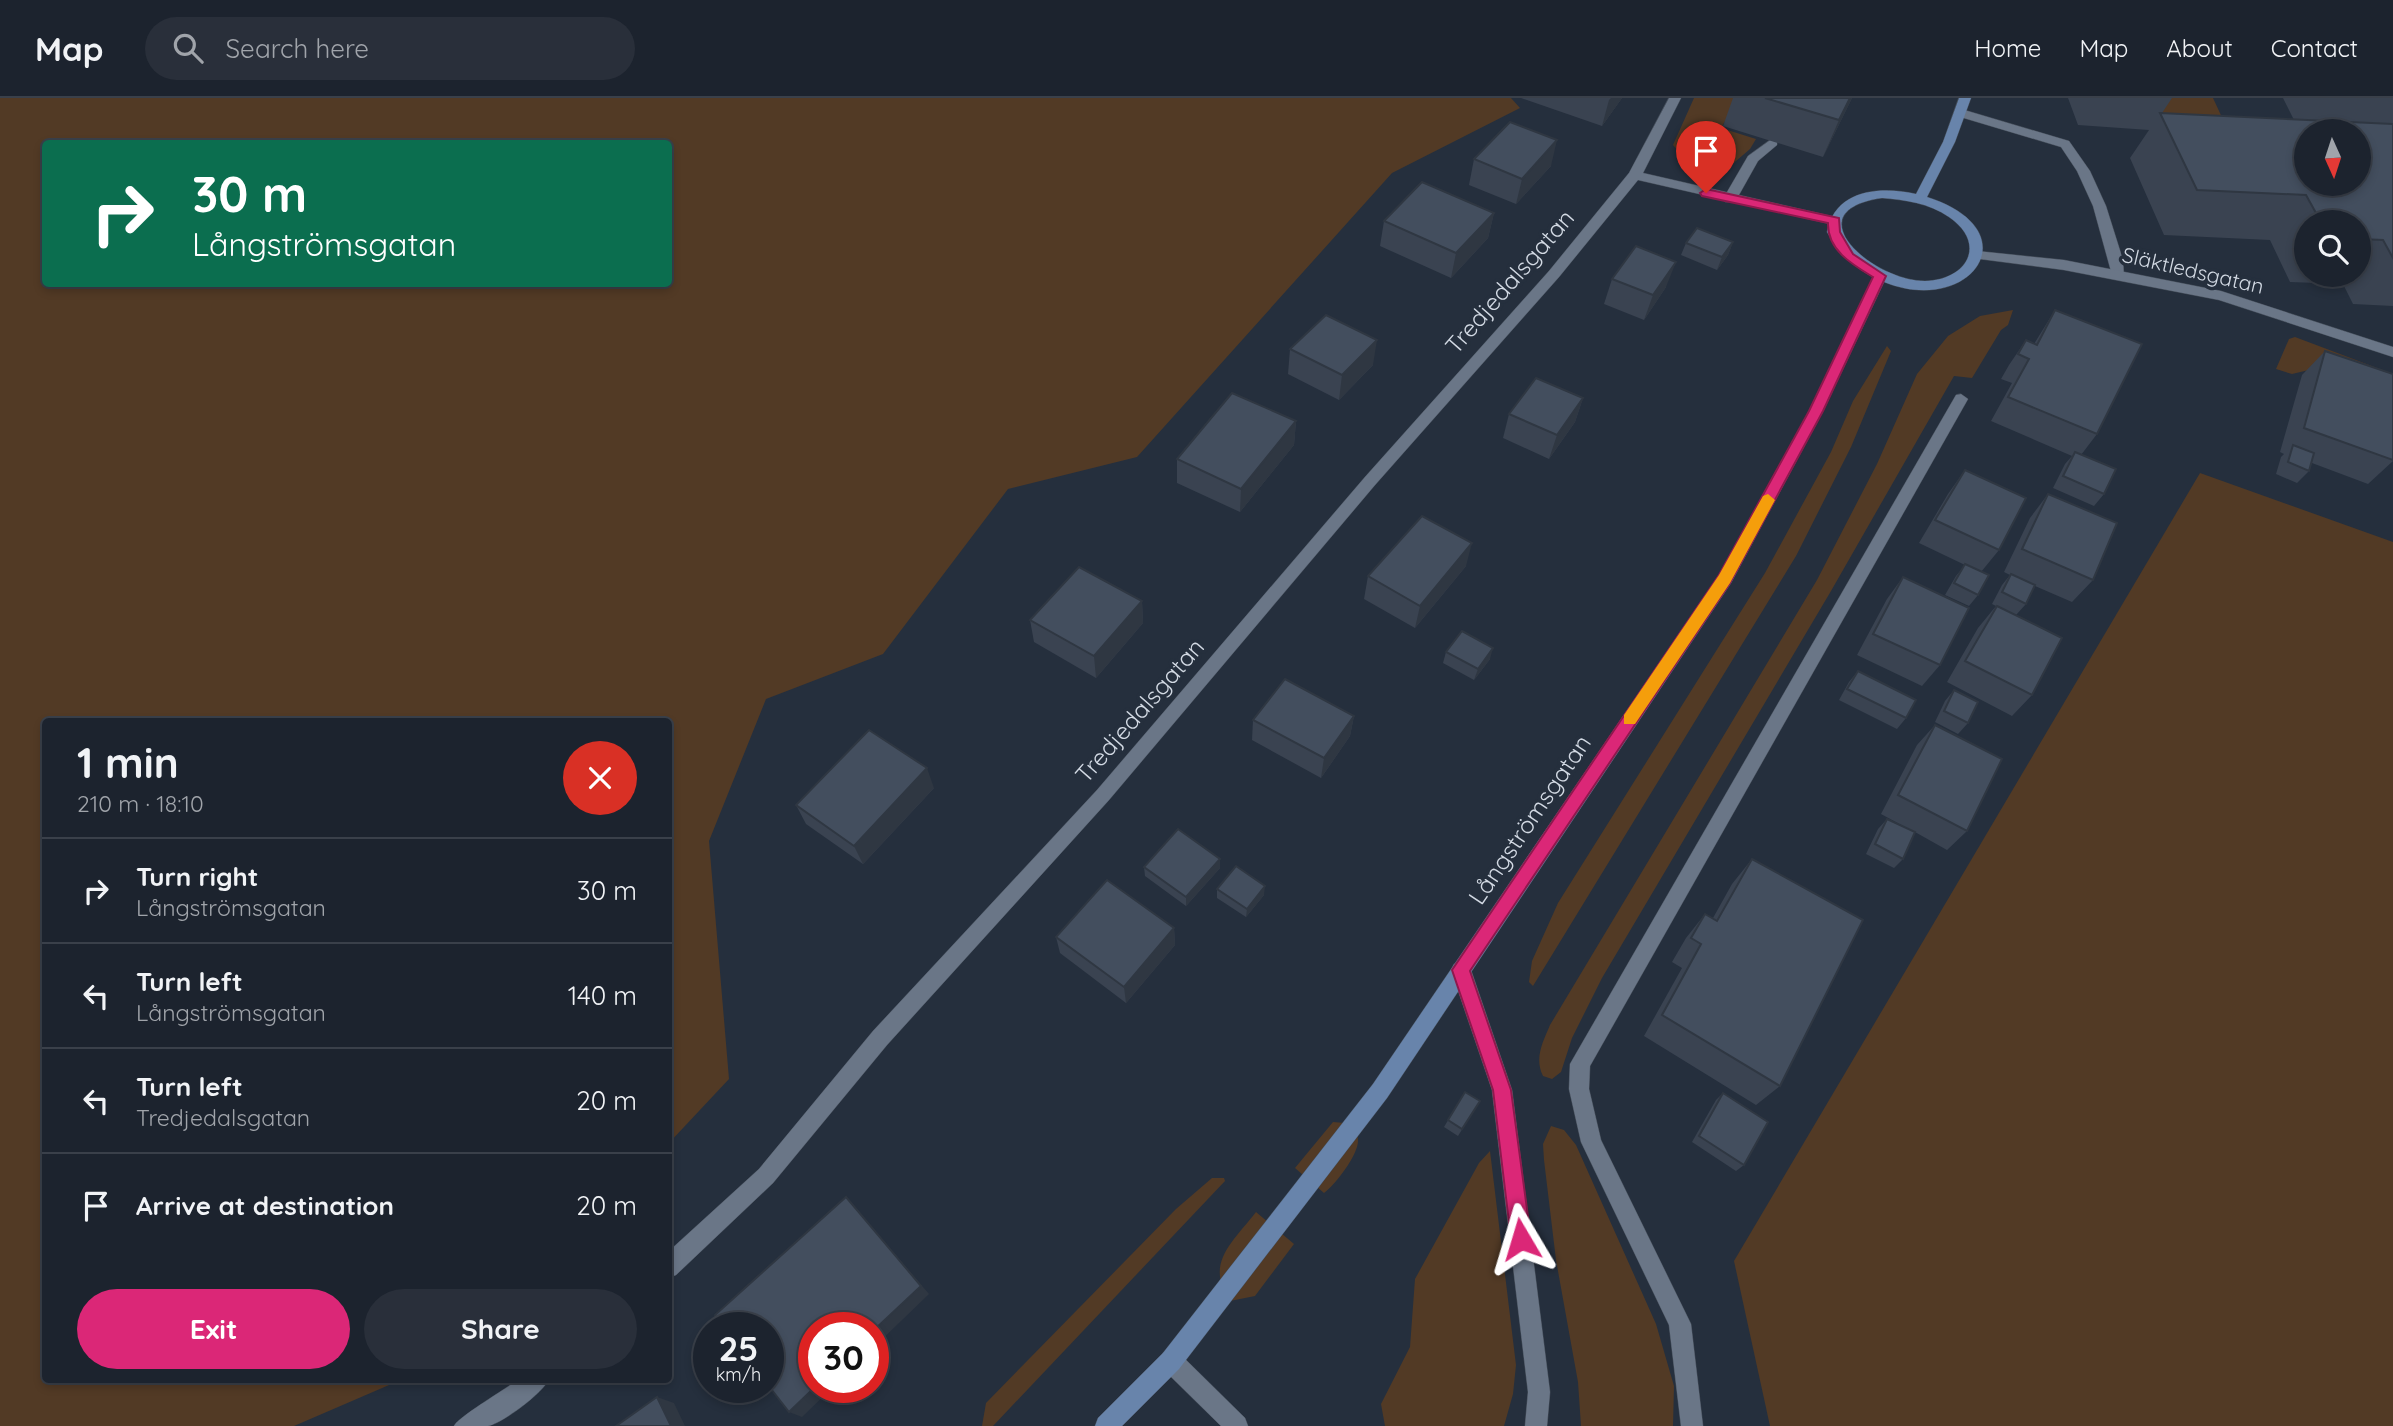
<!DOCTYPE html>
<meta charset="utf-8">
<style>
:root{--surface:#1c232e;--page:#292f3a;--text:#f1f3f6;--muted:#a0a4aa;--line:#3a404a;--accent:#db2777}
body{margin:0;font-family:Quicksand,sans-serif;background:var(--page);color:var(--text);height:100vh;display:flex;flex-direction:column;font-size:26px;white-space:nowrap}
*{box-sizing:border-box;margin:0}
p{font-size:23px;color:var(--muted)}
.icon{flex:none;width:38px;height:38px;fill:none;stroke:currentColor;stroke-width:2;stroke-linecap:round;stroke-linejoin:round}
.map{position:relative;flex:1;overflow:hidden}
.side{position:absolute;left:42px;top:620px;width:630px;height:665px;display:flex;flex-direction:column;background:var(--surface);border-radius:7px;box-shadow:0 4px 10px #0003,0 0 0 2px var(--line)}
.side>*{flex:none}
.banner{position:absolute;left:42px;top:42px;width:630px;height:147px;border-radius:7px;box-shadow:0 4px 10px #0003,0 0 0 2px var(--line);background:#0b6e4f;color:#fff;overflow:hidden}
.needle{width:46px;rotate:177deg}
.fabs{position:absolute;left:2294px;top:21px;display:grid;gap:14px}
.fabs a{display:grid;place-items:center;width:77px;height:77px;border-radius:50%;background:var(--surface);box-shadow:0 4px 10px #0003,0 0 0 2px var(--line);font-size:35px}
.speed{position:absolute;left:693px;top:1214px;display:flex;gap:14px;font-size:35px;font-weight:700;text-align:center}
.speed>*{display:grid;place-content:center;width:91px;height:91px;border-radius:50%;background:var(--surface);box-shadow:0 4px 10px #0003,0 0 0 2px var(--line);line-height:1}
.speed small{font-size:18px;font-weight:400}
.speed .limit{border:10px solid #d22;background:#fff;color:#111}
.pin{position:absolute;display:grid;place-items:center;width:60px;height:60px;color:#fff;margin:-72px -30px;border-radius:50% 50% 50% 0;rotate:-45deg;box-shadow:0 0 7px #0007}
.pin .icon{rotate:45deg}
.me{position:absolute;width:77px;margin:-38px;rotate:353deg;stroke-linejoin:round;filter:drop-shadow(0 0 5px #0008)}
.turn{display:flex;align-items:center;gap:24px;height:147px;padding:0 35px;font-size:32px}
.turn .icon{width:91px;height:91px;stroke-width:2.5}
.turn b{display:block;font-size:49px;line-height:60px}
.round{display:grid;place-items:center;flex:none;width:74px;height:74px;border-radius:37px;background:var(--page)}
.head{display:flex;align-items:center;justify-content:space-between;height:119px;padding:0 35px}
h1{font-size:42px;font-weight:700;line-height:52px}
.action{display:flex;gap:14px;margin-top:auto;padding:14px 35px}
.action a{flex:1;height:80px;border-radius:42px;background:var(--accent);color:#fff;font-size:28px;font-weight:700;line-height:80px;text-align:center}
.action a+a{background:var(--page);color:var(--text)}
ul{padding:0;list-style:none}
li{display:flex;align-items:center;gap:21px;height:105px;padding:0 35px;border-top:2px solid var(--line)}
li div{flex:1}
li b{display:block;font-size:26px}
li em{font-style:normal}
header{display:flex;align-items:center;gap:42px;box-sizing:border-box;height:98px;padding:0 35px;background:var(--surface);border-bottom:2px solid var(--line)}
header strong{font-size:33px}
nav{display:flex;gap:38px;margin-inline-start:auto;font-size:24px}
.search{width:490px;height:63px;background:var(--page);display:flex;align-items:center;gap:18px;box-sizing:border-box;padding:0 24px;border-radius:38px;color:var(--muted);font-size:26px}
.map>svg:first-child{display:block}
.green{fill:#523a25;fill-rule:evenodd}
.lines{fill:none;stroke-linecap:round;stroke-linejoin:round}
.lane-casing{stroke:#444d59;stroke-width:1}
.street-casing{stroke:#444d59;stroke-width:1}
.secondary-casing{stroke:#444d59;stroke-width:1}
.lane{fill:#6a7687;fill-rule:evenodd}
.street{fill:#6a7687;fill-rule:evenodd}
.secondary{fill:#6884ab;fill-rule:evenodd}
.wall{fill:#3a4351;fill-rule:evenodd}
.shaded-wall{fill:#2f3742}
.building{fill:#434e5e;stroke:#2f3742;stroke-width:2;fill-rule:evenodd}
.route{fill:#db2777;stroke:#8e194d;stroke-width:2}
.slow{fill:#f59e0b}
.labels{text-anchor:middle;stroke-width:7;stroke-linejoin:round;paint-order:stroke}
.far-street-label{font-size:21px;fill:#d2d9e3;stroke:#252f3d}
.street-label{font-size:24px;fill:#d2d9e3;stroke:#252f3d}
</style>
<header>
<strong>Map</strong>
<div class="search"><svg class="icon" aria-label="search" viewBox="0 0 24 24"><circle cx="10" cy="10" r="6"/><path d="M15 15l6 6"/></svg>Search here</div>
<nav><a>Home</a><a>Map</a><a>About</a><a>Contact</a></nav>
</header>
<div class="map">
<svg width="2393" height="1328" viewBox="0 0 2393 1328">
<rect width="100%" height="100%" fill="#252f3d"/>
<g class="green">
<path d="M 0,0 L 1511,0 L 1520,10 L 1392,75 L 1137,359 L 1008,391 L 883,556 L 766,601 L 709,743 L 729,981 L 669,1045 L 668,623 L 46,623 L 46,1281 L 403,1281 L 294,1328 L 0,1328 ZM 46,46 L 668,46 L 668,186 L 46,186 Z"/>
<path d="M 1694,0 L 1739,0 L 1721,30 L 1756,41 L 1750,51 L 1722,75 L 1693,70 L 1673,47 Z"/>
<path d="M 2151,0 L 2213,0 L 2225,26 L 2166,33 Z"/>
<path d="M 2013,212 L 2008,227 L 2001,232 L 1972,280 L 1954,278 L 1831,493 L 1602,880 L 1572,940 L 1561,974 L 1552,981 L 1543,978 C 1534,960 1543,944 1550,927 L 1817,482 L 1877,366 L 1917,276 L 1948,238 L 1980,218 Z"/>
<path d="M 2295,239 L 2393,276 L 2393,302 L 2313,271 L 2292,276 L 2276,271 L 2289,241 Z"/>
<path d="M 1887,248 L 1891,253 L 1851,349 L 1796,458 L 1533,888 L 1529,884 L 1532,863 L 1558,805 L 1765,475 L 1831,354 L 1853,303 Z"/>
<path d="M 2200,375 L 2393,444 L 2393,1328 L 1770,1328 L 1734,1163 Z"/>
<path d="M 1333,1024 L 1345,1025 C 1350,1029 1359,1035 1358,1043 C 1358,1057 1335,1087 1324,1095 L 1295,1070 Z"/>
<path d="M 1551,1028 L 1564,1032 L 1576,1047 L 1656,1226 L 1674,1288 L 1673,1328 L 1581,1328 L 1578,1284 L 1556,1162 L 1544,1062 L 1543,1046 Z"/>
<path d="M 1490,1053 L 1516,1267 L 1513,1296 L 1504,1328 L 1385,1328 L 1381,1306 L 1410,1249 L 1415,1181 L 1479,1065 Z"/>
<path d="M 1212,1080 L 1224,1080 L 1225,1083 L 993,1328 L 982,1328 L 986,1305 L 1176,1111 Z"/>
<path d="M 1256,1114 L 1294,1146 L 1255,1198 L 1230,1203 C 1204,1165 1233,1144 1256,1114 Z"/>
</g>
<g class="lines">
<g class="lane-casing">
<g id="lane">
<path d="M 1961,11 L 2069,43 L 2090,73 L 2106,108 L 2123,162 L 2124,180 L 2114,180 L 2112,177 L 2093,108 L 2077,73 L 2061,49 L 1957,18 L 1955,15 Z"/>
<path d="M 1773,40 L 1777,41 L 1777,47 L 1758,63 L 1735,104 L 1725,104 L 1723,101 L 1748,58 Z"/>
</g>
</g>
<g class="street-casing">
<g id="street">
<path d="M 1669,0 L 1681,0 L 1643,75 L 1835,119 L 1842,123 L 1840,126 L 1835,127 L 1638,82 L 1559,179 L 1375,387 L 1109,702 L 887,947 L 773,1085 L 676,1177 L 668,1180 L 668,1154 L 759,1071 L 873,933 L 1097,692 L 1365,379 L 1549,173 L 1629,75 Z"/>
<path d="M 1977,153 L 2064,162 L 2221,193 L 2393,249 L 2393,259 L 2219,202 L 2064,172 L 1972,160 L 1972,154 Z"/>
<path d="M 1961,296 L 1968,301 L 1590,968 L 1589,991 L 1601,1042 L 1691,1226 L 1703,1328 L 1681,1328 L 1669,1227 L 1581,1044 L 1569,991 L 1570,966 L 1956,297 Z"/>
<path d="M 1461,863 L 1468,866 L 1471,872 L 1512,992 L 1550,1294 L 1547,1328 L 1525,1328 L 1528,1294 L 1492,992 L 1451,872 L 1454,866 Z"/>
<path d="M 1171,1252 L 1179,1255 L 1245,1320 L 1248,1328 L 1221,1328 L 1163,1271 L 1160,1263 L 1163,1255 Z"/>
<path d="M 519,1281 L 549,1281 C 544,1294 503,1325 488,1328 C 477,1328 464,1328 454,1328 C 458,1319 506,1291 519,1281 Z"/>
</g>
</g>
<g class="secondary-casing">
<path id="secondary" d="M 1959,0 L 1971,0 L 1955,44 L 1927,99 C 2033,133 1970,219 1884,184 L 1823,313 L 1731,485 L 1387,1000 L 1179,1271 L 1122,1328 L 1095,1328 L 1098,1320 L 1163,1255 L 1373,986 L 1719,477 L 1809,313 L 1873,179 C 1852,168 1839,154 1827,134 C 1835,91 1881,88 1916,96 L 1943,44 ZM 1882,100 C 1905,102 1929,105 1949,119 C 1988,146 1967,182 1925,183 C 1873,183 1792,113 1882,100 Z"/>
</g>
<use href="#lane" class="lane"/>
<use href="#street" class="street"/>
<use href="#secondary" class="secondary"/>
</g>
<g class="wall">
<path d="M 1521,0 L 1622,0 L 1602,28 Z"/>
<path d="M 1733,0 L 1852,0 L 1823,59 L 1723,28 Z"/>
<path d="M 2068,0 L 2172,0 L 2162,15 L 2294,22 L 2283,0 L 2393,0 L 2393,208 L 2353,206 L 2343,186 L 2290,184 L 2270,142 L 2164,137 L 2130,60 L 2149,32 L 2078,27 ZM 2306,124 L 2359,124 L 2359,177 L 2306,177 Z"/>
<path d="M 1474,61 L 1551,68 L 1516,106 L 1469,87 Z"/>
<path d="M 1494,115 L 1488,140 L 1451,180 L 1380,148 L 1384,123 Z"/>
<path d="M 1733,144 L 1728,157 L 1717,172 L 1681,157 L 1686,145 Z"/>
<path d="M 1612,181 L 1666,189 L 1644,222 L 1604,206 Z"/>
<path d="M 2055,212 L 2097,336 L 2081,357 L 2104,396 L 2094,408 L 2053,390 L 2065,366 L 2072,358 L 1991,323 L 2012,285 L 2001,281 L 2009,267 L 2026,242 L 2034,246 Z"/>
<path d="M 1290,251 L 1373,267 L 1339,302 L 1288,276 Z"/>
<path d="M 2325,253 L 2393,276 L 2393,363 L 2368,386 L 2312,365 L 2309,373 L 2297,385 L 2276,376 L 2281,359 L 2284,356 L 2280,354 L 2302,277 Z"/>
<path d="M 1583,300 L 1575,324 L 1549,361 L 1503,340 L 1509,316 Z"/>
<path d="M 1296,323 L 1294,347 L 1240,414 L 1177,385 L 1177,361 Z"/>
<path d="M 1965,372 L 1999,452 L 1981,474 L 1978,497 L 1969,508 L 1945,497 L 1956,478 L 1965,467 L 1919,445 L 1948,396 Z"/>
<path d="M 2048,396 L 2093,482 L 2072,504 L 2035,488 L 2026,506 L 2016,517 L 2032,597 L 2012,618 L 1947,584 L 1978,530 L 1996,508 L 1992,506 L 2002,487 L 2010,477 L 2004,474 L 2030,420 Z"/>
<path d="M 1466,468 L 1415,530 L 1364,501 L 1368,478 Z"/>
<path d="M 1903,479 L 1940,567 L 1922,588 L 1857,557 L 1887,501 Z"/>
<path d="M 1142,503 L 1143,525 L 1096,580 L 1034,544 L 1030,522 Z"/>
<path d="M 1446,554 L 1490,561 L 1474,582 L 1443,565 Z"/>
<path d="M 1858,573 L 1906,620 L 1897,631 L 1839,602 L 1849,584 Z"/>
<path d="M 1954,592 L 1968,625 L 1958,636 L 1935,624 L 1945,603 Z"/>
<path d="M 1354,618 L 1350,638 L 1321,680 L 1252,642 L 1253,622 Z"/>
<path d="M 1935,627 L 1967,733 L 1947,752 L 1915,734 L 1903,761 L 1894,770 L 1866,756 L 1878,731 L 1887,721 L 1914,734 L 1881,716 L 1917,647 Z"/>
<path d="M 934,690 L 863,766 L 806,726 L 796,707 Z"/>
<path d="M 1752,761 L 1780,988 L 1756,1007 L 1644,938 L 1682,870 L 1672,864 L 1686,840 L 1705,816 L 1713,820 L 1732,786 Z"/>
<path d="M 1144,769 L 1220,770 L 1186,808 L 1145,778 Z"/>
<path d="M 1217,791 L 1264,797 L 1246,819 L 1217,800 Z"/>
<path d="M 1174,830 L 1175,847 L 1126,905 L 1060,855 L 1056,839 Z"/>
<path d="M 1465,994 L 1480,1003 L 1458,1038 L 1444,1029 Z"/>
<path d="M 1723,995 L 1744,1067 L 1736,1073 L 1692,1044 L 1716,1002 Z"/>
</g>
<g class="shaded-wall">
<path d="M 1611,0 L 1622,0 L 1602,28 L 1609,2 Z"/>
<path d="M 1850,0 L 1852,0 L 1823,59 L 1839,22 Z"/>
<path d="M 1557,42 L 1551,68 L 1516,106 L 1522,81 Z"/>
<path d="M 1494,115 L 1488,140 L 1451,180 L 1456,155 Z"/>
<path d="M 1733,144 L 1728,157 L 1717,172 L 1722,159 Z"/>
<path d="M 1676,164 L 1666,189 L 1644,222 L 1653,197 Z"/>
<path d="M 1377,242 L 1373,267 L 1339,302 L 1342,277 Z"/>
<path d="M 1583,300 L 1575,324 L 1549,361 L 1557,337 Z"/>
<path d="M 1296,323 L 1294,347 L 1240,414 L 1241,391 Z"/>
<path d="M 1472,445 L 1466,468 L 1415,530 L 1420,508 Z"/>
<path d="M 1142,503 L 1143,525 L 1096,580 L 1094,558 Z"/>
<path d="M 1493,550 L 1490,561 L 1474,582 L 1478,571 Z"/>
<path d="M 1354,618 L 1350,638 L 1321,680 L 1324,660 Z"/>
<path d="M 927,670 L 934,690 L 863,766 L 854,748 Z"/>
<path d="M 1220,761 L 1220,770 L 1186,808 L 1186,799 Z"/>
<path d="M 1265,788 L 1264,797 L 1246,819 L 1247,811 Z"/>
<path d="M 1174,830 L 1175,847 L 1126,905 L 1124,889 Z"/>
<path d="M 846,1099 L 929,1196 L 873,1250 L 873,1233 Z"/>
<path d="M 814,1290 L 832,1290 L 802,1319 L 789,1314 Z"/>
<path d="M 657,1299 L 674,1305 L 685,1328 L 671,1328 Z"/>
</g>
<g class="building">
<path d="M 1765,0 L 1850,0 L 1839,22 Z"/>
<path d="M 2160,15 L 2393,26 L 2393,160 L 2383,142 L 2359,141 L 2359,124 L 2321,124 L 2306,97 L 2197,92 ZM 2306,33 L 2359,33 L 2359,86 L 2306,86 Z"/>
<path d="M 1510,24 L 1557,42 L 1522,81 L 1474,61 Z"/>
<path d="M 1422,84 L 1494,115 L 1456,155 L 1384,123 Z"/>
<path d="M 1697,130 L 1733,144 L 1722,159 L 1686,145 Z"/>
<path d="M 1636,148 L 1676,164 L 1653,197 L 1612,181 Z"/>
<path d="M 2055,212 L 2142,246 L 2097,336 L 2008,299 L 2029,261 L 2018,256 L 2026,242 L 2037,247 Z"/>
<path d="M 1326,217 L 1377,242 L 1342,277 L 1290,251 Z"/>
<path d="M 2325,253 L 2393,276 L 2393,362 L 2304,330 Z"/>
<path d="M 1536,280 L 1583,300 L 1557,337 L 1509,316 Z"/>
<path d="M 1232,295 L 1296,323 L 1241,391 L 1177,361 Z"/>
<path d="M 2293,347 L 2314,355 L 2309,373 L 2288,364 Z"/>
<path d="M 2075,354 L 2116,371 L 2104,396 L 2063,378 Z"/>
<path d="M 1965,372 L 2026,400 L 1999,452 L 1935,422 Z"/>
<path d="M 2048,396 L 2117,425 L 2093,482 L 2022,451 Z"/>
<path d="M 1422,418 L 1472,445 L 1420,508 L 1368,478 Z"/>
<path d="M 1965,466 L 1989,477 L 1978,497 L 1954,485 Z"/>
<path d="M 1079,469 L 1142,503 L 1094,558 L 1030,522 Z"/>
<path d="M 2011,476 L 2035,487 L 2026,506 L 2002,494 Z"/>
<path d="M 1903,479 L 1969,510 L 1940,567 L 1873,536 Z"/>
<path d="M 1997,508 L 2062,540 L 2032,597 L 1965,563 Z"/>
<path d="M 1462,533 L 1493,550 L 1478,571 L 1446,554 Z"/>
<path d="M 1858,573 L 1916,602 L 1906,620 L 1847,591 Z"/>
<path d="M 1285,581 L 1354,618 L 1324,660 L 1253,622 Z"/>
<path d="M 1954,592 L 1978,604 L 1968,625 L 1944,613 Z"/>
<path d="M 1935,627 L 2002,661 L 1967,733 L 1898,697 Z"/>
<path d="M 869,632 L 927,670 L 854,748 L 796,707 Z"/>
<path d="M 1887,721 L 1915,734 L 1903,761 L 1875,746 Z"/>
<path d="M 1178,731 L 1220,761 L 1186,799 L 1144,769 Z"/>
<path d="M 1752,761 L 1863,822 L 1780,988 L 1662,917 L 1701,846 L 1691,840 L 1705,816 L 1717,823 Z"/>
<path d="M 1236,768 L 1265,788 L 1247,811 L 1217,791 Z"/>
<path d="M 1107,782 L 1174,830 L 1124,889 L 1056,839 Z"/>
<path d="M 1465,994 L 1480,1003 L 1462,1031 L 1448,1022 Z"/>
<path d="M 1723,995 L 1768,1024 L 1744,1067 L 1699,1038 Z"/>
<path d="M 846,1099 L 921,1188 L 873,1233 L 873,1230 L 814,1230 L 814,1290 L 789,1314 L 768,1287 L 768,1230 L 725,1230 L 715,1217 Z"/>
<path d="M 657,1299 L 671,1328 L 616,1328 Z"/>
</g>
<path class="route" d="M 1706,91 L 1839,120 L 1840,134 L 1853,156 L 1886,178 L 1823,313 L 1730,485 L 1470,873 L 1511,992 L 1531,1141 L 1528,1148 L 1521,1151 L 1514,1148 L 1511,1141 L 1493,992 L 1452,872 L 1719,477 L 1809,313 L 1873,179 C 1853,167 1827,152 1828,125 L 1702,98 L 1700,95 Z"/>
<path class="slow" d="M 1768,396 L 1775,402 L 1730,485 L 1635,626 L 1624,626 L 1624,617 L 1719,477 L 1763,398 Z"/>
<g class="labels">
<g class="far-street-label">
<text transform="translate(2193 173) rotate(13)" y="7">Släktledsgatan</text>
</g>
<g class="street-label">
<text transform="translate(1510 184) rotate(-49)" y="8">Tredjedalsgatan</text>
<text transform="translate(1140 613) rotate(-49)" y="8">Tredjedalsgatan</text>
<text transform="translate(1530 722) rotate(-56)" y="8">Långströmsgatan</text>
</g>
</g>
</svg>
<div class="fabs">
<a><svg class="needle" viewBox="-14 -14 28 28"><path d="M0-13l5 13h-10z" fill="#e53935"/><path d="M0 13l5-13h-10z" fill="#a0a4aa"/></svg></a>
<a><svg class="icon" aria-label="search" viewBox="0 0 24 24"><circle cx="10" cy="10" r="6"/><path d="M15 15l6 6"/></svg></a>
</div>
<div class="speed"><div>25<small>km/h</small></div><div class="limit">30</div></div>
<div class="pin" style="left:1706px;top:95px;background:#d93025"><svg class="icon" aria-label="arrive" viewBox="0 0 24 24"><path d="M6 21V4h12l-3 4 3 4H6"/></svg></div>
<svg class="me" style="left:1521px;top:1141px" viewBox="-20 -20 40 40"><path d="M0-17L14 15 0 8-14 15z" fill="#db2777" stroke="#fff" stroke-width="4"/></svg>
<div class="banner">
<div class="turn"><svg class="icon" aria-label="right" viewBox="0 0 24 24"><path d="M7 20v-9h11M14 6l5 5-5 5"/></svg><div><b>30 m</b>Långströmsgatan</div></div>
</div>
<section class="side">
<div class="head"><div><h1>1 min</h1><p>210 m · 18:10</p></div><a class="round" style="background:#d93025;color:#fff"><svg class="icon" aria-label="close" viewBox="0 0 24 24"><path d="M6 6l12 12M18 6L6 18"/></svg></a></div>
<ul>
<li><svg class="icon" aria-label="right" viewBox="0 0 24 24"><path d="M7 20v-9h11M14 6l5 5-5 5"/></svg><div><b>Turn right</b><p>Långströmsgatan</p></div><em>30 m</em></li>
<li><svg class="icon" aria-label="left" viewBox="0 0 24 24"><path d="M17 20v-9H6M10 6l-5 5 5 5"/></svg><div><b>Turn left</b><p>Långströmsgatan</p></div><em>140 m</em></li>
<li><svg class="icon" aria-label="left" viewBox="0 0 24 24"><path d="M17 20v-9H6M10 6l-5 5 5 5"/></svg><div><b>Turn left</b><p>Tredjedalsgatan</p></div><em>20 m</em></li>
<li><svg class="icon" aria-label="arrive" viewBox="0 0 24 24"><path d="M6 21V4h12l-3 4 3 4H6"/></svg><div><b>Arrive at destination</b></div><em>20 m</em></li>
</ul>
<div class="action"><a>Exit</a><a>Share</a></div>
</section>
</div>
